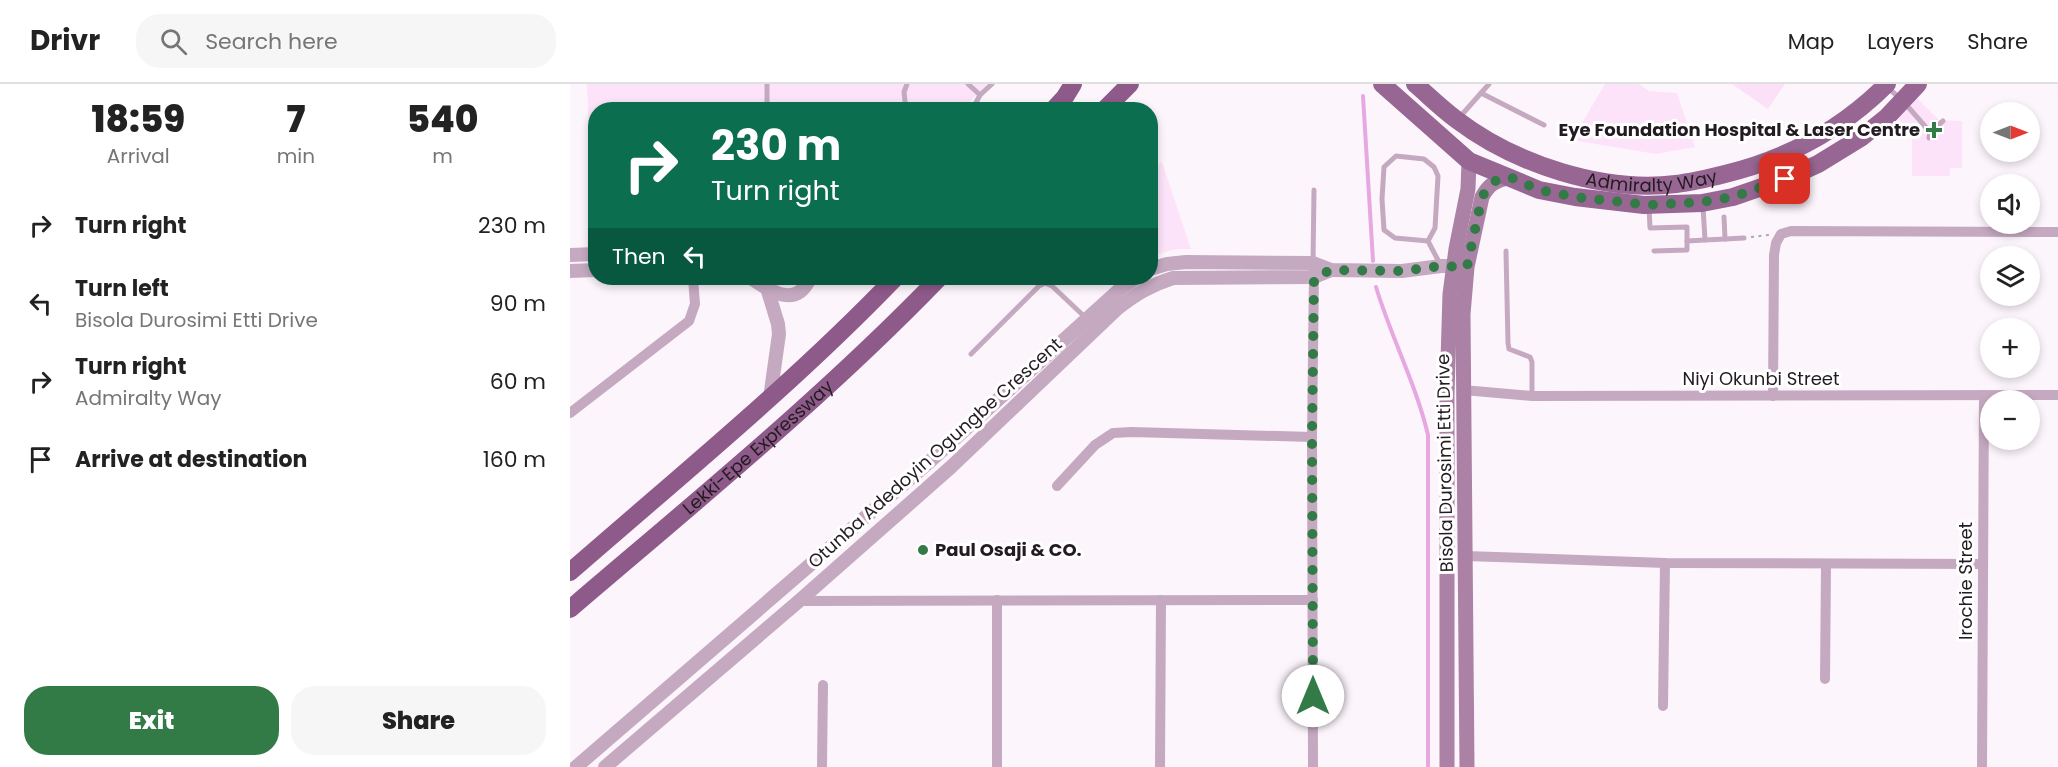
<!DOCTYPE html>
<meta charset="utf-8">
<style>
:root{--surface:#fff;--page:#f6f6f6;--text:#222;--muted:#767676;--line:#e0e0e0;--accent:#327a46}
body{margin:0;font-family:Poppins,sans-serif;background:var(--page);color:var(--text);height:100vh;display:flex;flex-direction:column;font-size:22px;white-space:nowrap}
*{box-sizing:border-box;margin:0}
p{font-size:20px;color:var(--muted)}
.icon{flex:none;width:33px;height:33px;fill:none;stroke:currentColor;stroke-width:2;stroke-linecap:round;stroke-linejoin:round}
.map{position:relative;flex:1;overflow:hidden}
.panel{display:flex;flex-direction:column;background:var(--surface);width:570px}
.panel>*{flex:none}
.guide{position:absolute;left:18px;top:18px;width:570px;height:183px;border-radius:24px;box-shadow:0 3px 9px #0003;background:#0b6e4f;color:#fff;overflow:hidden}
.needle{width:39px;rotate:90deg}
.buttons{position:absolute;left:1410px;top:18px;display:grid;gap:12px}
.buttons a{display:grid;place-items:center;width:60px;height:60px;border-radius:50%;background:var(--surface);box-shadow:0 3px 9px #0003;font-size:30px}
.pin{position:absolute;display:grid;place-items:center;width:51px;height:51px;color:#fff;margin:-26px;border-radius:12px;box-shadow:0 3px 9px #0006}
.me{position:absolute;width:66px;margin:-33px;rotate:0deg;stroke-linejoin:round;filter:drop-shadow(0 0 4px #0008)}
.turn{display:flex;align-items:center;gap:21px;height:126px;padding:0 24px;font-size:27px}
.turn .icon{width:78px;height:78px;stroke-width:2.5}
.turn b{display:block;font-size:42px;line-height:51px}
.then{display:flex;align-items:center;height:57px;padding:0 24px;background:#0003;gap:12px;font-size:22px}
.eta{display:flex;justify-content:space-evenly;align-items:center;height:102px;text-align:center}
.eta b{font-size:36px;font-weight:800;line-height:42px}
.cta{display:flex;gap:12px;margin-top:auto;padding:12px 24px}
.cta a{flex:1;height:69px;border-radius:24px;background:var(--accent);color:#fff;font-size:24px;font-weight:800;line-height:69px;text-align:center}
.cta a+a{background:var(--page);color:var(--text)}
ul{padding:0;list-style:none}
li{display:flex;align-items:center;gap:18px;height:78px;padding:0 24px}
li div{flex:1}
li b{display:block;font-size:22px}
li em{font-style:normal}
header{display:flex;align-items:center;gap:36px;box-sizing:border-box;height:84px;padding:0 30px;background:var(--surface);border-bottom:2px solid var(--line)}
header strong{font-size:28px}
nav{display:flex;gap:33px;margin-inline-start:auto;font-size:21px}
.search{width:420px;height:54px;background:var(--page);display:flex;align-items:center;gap:15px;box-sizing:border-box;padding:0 21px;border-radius:24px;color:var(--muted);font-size:22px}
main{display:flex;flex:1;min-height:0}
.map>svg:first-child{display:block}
.built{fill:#fde3f9}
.green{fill:#fbe0f8}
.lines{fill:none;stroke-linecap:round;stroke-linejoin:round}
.stream{stroke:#e7a7e0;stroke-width:4}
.path{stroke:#b1a9b0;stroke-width:2;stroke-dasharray:3 4.5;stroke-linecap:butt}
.service{stroke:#c5a9c1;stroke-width:5}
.minor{stroke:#c5a9c1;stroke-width:10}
.tertiary{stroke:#c5a9c1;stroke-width:14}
.secondary{stroke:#ab82a6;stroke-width:15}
.primary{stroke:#976692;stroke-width:18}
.trunk{stroke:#8e5a8a;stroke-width:18}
.route{stroke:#327a46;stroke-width:10;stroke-dasharray:0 18}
.poi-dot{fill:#327a46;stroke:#fff;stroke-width:2}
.labels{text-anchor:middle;stroke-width:6;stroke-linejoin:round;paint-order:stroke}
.poi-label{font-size:18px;font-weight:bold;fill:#221b21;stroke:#fff;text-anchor:end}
.street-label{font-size:18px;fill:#221b21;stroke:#fff}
</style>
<header>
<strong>Drivr</strong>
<div class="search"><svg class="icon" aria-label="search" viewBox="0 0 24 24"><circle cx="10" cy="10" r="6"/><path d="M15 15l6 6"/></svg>Search here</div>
<nav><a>Map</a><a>Layers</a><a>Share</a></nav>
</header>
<main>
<section class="panel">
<div class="eta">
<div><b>18:59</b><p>Arrival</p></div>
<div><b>7</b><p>min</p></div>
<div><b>540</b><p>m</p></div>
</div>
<ul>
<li><svg class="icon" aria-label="right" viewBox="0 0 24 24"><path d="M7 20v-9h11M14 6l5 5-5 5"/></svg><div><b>Turn right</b></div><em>230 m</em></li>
<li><svg class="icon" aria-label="left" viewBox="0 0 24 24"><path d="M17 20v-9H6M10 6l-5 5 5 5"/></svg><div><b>Turn left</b><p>Bisola Durosimi Etti Drive</p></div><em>90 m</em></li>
<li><svg class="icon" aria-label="right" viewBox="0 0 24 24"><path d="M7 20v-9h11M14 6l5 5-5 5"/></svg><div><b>Turn right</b><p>Admiralty Way</p></div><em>60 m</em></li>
<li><svg class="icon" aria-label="arrive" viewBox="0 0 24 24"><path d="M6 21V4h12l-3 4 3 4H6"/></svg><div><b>Arrive at destination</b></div><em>160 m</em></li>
</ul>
<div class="cta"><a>Exit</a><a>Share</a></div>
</section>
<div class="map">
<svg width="1488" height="683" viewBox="0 0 1488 683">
<rect width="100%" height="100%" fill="#fdf5fc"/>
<g class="built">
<path d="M 17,0 L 418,0 L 399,18 L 394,25 L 26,26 L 26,165 L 23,165 Z"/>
<path d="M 1035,0 L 1069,0 L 1079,7 L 1107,9 L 1125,63 L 1086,70 L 1002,56 Z"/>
<path d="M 1344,11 L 1369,36 L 1392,37 L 1392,84 L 1380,84 L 1380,92 L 1342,92 L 1342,54 L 1325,31 Z"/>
<path d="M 592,78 L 621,165 L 607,165 L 581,172 L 581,88 Z"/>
</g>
<path class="green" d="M 1162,0 L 1215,0 L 1198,25 Z"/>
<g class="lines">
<g class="stream">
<path d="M 793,12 L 803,177"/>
<path d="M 806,203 C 821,253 846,300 858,351 L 858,683"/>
</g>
<path class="path" d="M 1181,153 L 1199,151"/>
<g class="service">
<path d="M 197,0 L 197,23"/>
<path d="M 398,0 L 410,11"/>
<path d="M 1317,3 L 1333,17 L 1360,48 L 1359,54"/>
<path d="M 911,9 L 974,41"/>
<path d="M 336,26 L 334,8 L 337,0"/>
<path d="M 402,26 L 410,11 L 422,0"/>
<path d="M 888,35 L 919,0"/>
<path d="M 1360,48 L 1373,37"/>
<path d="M 1079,123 L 1080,144 L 1117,143 L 1117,166 L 1084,167"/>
<path d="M 1133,123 L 1135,156 L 1174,154"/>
<path d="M 1154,133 L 1155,155"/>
<path d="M 858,157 L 865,144 L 868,92 L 864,83 L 854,75 L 826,72 L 814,83 L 812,115 L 814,146 L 825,154 L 858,157 L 870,180"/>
<path d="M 1117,157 L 1135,156"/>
<path d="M 936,167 L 938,259 L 939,265 L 960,273 L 962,278 L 962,312"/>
<path d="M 743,179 L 744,106"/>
<path d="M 401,270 L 469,202 L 475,199 L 482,202 L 516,234"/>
</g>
<g class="minor">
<path d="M 893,306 L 962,312 L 1488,311"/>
<path d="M 1203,312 L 1204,171 L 1206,159 L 1211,150 L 1221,147 L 1488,148"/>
<path d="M 0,329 L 119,237 L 125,220 L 123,194"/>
<path d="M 487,402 L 525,361 L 543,349 L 562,348 L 742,353"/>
<path d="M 896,472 L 1095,479 L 1413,480"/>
<path d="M 229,517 L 743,516"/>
<path d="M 1255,595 L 1256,481"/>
<path d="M 1093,622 L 1095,479"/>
<path d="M 252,683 L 253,601"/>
<path d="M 427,683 L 427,516"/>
<path d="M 590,683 L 591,516"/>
<path d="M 743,683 L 742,353 L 744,185"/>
<path d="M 1412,683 L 1414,311"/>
</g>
<g class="tertiary">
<path d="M 0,171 L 26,170"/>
<path d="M 580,185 L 597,180 L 616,178 L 743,179 L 761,186 L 832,187 L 871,182 L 892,182"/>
<path d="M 0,187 L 26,186"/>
<path d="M 181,194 C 200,207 226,225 240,194"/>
<path d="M 197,204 L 208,240 L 209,250 L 200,314"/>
<path d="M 6,683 L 358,379 L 549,206 L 566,194"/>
<path d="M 35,683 L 229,517 L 381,383 L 548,224 C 566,210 581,201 603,194 L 744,193 L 761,186"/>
</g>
<g class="secondary">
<path d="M 877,683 L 877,310 L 880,210 L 886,165 L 898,105 L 899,77"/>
<path d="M 897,683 L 893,230 L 897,183 L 912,113 C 919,100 925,97 940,93"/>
</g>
<g class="primary">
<path d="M 812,0 L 899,77 L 969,106 L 1005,113 L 1074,121 L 1132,119 L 1163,113 L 1215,95 L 1248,80 L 1292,53 L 1317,33 L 1348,0"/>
<path id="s1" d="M 845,0 C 859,12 872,25 887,36 C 945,80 1033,109 1106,100 C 1122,98 1139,94 1155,90 C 1217,75 1272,45 1317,0"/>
</g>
<g class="trunk">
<path d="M 483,26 L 495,13 L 503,0"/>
<path d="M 534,26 L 560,0"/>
<path d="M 0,488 C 110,392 224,299 325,194"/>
<path id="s2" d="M 0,525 C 125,418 254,313 369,194"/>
</g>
</g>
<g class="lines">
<path class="route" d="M 743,612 L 742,353 L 744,194 L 761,186 L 832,187 L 871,182 L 897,183 L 912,113 L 919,102 L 927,96 L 940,93 L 969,106 L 1005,113 L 1079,121 L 1132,118 L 1163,113 L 1215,95"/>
</g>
<g class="poi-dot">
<path d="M1361 37h6v6h6v6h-6v6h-6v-6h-6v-6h6z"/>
<circle cx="353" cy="466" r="6"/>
</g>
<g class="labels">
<g class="poi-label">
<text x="1350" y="52">Eye Foundation Hospital &amp; Laser Centre</text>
<text x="365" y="472" text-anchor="start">Paul Osaji &amp; CO.</text>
</g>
<g class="street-label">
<text dy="6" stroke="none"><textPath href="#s1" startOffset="264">Admiralty Way</textPath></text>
<text x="1191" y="301">Niyi Okunbi Street</text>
<text dy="6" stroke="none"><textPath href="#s2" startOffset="248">Lekki-Epe Expressway</textPath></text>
<text transform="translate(365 369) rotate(-42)" y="6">Otunba Adedoyin Ogungbe Crescent</text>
<text transform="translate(875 379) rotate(-91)" y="6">Bisola Durosimi Etti Drive</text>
<text transform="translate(1396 497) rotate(-90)" y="6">Irochie Street</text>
</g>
</g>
</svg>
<div class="buttons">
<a><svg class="needle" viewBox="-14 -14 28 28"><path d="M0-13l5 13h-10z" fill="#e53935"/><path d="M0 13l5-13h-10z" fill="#767676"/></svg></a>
<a><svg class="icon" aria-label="sound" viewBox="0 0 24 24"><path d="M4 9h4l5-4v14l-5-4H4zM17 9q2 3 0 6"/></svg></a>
<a><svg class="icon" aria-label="layers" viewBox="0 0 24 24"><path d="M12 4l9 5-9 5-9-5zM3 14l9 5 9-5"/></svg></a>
<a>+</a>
<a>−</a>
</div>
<div class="pin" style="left:1215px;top:95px;background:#d93025"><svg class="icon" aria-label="arrive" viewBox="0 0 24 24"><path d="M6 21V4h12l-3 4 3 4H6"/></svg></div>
<svg class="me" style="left:743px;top:612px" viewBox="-20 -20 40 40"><circle r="19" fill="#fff"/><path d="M0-13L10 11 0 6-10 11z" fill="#327a46"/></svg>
<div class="guide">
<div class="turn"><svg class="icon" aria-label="right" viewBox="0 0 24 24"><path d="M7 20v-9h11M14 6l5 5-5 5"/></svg><div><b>230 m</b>Turn right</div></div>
<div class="then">Then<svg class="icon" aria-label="left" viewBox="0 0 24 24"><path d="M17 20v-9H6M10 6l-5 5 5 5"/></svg></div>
</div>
</div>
</main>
